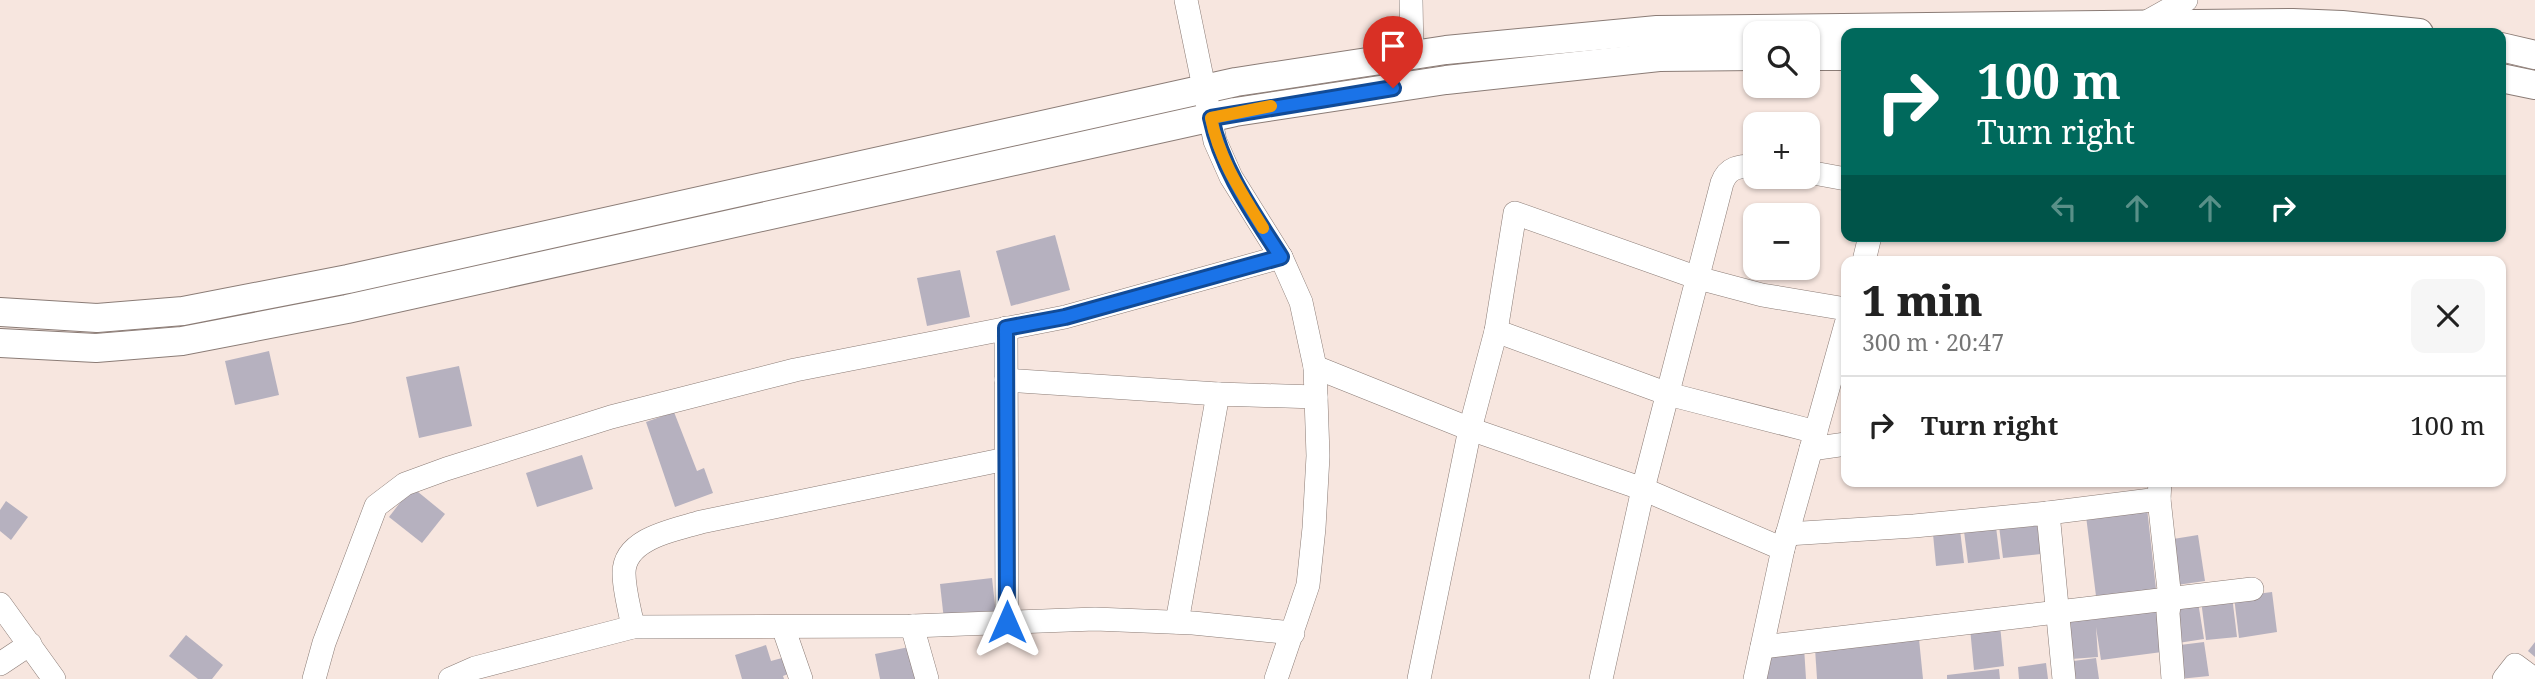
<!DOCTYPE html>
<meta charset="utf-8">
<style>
:root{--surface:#fff;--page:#f6f6f6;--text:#222;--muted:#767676;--line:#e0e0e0}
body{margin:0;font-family:"Noto Serif",serif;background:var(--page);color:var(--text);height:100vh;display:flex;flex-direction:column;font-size:26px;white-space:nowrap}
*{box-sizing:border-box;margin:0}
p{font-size:23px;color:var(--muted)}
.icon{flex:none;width:38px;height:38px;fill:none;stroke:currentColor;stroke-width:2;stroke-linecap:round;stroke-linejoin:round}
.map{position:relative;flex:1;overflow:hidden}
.details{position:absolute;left:1841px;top:256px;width:665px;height:231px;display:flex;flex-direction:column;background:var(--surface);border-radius:14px;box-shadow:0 2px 5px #0004}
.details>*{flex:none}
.top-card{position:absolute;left:1841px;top:28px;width:665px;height:214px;border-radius:14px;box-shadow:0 2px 5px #0004;background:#00695c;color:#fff;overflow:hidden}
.controls{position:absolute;left:1743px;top:21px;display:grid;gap:14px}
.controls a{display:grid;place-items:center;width:77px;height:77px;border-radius:14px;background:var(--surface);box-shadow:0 2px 5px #0004;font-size:35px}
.pin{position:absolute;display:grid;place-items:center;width:60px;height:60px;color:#fff;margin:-72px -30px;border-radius:50% 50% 50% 0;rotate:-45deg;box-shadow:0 0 7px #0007}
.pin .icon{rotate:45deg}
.me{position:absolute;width:77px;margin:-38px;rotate:0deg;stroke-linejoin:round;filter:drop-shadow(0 0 5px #0008)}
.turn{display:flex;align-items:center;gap:24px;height:147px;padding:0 21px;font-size:32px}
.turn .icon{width:91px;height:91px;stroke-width:2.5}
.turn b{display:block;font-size:49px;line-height:60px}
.lanes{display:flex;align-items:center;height:66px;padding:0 21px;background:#0003;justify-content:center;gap:35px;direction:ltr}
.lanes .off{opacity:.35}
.round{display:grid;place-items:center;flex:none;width:74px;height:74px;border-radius:14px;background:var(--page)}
.summary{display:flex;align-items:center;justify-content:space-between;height:119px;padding:0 21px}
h1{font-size:42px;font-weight:800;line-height:52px}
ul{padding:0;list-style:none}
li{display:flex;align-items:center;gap:21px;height:98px;padding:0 21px;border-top:2px solid var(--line)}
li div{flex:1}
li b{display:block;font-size:26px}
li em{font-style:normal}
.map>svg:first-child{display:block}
.building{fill:#b6b1bf}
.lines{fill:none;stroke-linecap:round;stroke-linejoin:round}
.minor-casing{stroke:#8b7c76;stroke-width:24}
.tertiary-casing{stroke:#8b7c76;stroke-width:30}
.minor{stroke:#fff;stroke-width:23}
.tertiary{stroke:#fff;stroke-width:28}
.route-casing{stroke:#114b97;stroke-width:18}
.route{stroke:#1a73e8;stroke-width:12}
.slow{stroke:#f59e0b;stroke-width:12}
</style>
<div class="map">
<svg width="2535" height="679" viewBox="0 0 2535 679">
<rect width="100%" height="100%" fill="#f7e6df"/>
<g class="building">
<path d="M 1055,235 L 1070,290 L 1011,306 L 996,251 Z"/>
<path d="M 960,270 L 970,317 L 927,326 L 917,278 Z"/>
<path d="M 269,351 L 279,395 L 235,405 L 225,361 Z"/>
<path d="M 459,366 L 472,426 L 419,438 L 406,377 Z"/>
<path d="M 674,412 L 697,471 L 704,468 L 713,493 L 675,507 L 646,422 Z"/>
<path d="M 582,455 L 593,489 L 537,507 L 526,473 Z"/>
<path d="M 412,487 L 445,514 L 422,543 L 389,517 Z"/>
<path d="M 6,501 L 28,517 L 11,540 L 0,531 L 0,510 Z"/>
<path d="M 2147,508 L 2156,589 L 2096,596 L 2086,516 Z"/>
<path d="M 2037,522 L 2041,554 L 2003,558 L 1999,526 Z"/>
<path d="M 1996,527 L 2000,559 L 1968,563 L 1964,531 Z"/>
<path d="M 1960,530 L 1964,563 L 1936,566 L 1933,534 Z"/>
<path d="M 2198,535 L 2205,581 L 2177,585 L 2167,540 Z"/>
<path d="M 992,578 L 996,614 L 944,620 L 940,584 Z"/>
<path d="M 2272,592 L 2277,632 L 2239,638 L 2234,597 Z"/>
<path d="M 2232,596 L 2237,637 L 2206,640 L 2201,600 Z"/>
<path d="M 2198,602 L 2204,639 L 2178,643 L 2172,606 Z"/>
<path d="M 2158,610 L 2162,652 L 2101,660 L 2096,627 L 2098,657 L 2071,659 L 2068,620 Z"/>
<path d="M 2000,625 L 2004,666 L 1974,670 L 1970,628 Z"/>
<path d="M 186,635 L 223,665 L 212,679 L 198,679 L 169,656 Z"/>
<path d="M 1919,639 L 1923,679 L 1817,679 L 1815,648 Z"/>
<path d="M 2204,642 L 2209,676 L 2179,679 L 2172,646 Z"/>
<path d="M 2535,642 L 2535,657 L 2528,651 Z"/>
<path d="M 766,645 L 771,661 L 782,658 L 788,674 L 783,676 L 784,679 L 742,679 L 735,655 Z"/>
<path d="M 914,646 L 915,679 L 880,679 L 875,654 Z"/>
<path d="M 1804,647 L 1806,679 L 1763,679 L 1770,651 Z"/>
<path d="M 2096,658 L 2099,679 L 2072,679 L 2066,662 Z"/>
<path d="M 2046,663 L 2048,679 L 2019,679 L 2018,667 Z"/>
<path d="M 1999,669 L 2000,679 L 1947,679 L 1947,675 Z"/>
</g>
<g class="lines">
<g class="minor-casing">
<g id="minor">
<path d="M 1186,0 L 1215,141 L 1231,177 L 1281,257 L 1301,302 L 1315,367 L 1318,456 L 1314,528 L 1308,585 L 1276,679"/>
<path d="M 1411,0 L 1412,55"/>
<path d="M 2143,24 L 2186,0"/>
<path d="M 1808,172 L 1846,179"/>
<path d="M 1864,261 L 1870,236"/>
<path d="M 1006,328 L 1007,622"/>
<path d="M 1496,331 L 1668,394 L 1816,432"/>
<path d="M 1315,367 L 1470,429 L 1643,489 L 1783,549"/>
<path d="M 1006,380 L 1218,394"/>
<path d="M 1811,449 L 1846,444"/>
<path d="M 2159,499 L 2170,599 L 2168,613 L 2173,679"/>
<path d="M 2048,513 L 2159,499 L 2160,481"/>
<path d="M 1787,534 L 1914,526 L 2048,513 L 2064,679"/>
<path d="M 0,604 L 54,679"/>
<path d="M 1177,622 L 1218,394 L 1316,397"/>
<path d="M 912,626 L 927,679"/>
<path d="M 633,627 C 630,610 624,591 624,573 C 624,538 675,530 701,522 L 1006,459"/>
<path d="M 783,627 L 801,679"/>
<path d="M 1762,647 L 2252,589"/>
<path d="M 0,664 L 30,644"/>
<path d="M 314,679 L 324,643 L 376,506 L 405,484 L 446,469 L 611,417 L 795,370 L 1065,317 L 1281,257"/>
<path d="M 450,679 L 475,668 L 633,627 L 912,626 L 1095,619 L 1193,623 L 1293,633"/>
<path d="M 1419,679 L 1470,429 L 1496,331 L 1515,213 L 1698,278 L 1762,295 L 1846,309"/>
<path d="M 1601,679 L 1643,489 L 1722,183 C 1728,167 1739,166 1755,166"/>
<path d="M 1755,679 L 1783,549 L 1846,324"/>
<path d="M 2504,679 L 2515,665 L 2534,679"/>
</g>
</g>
<g class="tertiary-casing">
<g id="tertiary">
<path d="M 2501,47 L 2535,55"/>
<path d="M 1808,56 L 1846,56"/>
<path d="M 2501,78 L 2535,85"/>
<path d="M 0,312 L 97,318 L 183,311 L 348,279 L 1236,82 L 1446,50 L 1657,30 L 2293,23 L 2342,25 L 2419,33"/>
<path d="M 0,343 L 96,348 L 182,341 L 347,309 L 1235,112 L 1446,80 L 1659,57 L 1755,56"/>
</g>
</g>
<use href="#minor" class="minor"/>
<use href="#tertiary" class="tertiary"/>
</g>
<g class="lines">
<g class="route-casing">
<path id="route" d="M 1007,622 L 1006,328 L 1065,317 L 1281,257 C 1253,213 1222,170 1211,118 L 1393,88"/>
</g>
<use href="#route" class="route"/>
<path class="slow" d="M 1263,228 C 1241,192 1219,159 1211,118 L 1271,106"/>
</g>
</svg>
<div class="controls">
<a><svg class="icon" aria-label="search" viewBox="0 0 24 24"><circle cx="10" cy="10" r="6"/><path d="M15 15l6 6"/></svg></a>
<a>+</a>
<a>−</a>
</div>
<div class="pin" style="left:1393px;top:88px;background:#d93025"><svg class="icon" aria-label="arrive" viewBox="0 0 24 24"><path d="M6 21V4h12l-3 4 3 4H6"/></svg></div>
<svg class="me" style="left:1007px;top:622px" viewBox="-20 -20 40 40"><path d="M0-17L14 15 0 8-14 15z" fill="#1a73e8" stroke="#fff" stroke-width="4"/></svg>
<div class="top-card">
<div class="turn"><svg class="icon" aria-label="right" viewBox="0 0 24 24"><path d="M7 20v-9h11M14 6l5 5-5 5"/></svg><div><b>100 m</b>Turn right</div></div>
<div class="lanes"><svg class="icon off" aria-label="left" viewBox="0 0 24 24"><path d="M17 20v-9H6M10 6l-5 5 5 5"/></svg><svg class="icon off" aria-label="ahead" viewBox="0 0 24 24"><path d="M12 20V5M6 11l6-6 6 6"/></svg><svg class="icon off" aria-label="ahead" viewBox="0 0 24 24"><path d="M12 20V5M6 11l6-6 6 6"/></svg><svg class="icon" aria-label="right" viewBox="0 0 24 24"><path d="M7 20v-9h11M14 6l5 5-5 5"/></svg></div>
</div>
<section class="details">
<div class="summary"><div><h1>1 min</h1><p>300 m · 20:47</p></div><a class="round"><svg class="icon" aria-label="close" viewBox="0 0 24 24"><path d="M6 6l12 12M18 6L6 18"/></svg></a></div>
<ul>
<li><svg class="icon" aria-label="right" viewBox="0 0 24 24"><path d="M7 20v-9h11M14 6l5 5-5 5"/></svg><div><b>Turn right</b></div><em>100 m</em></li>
</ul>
</section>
</div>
